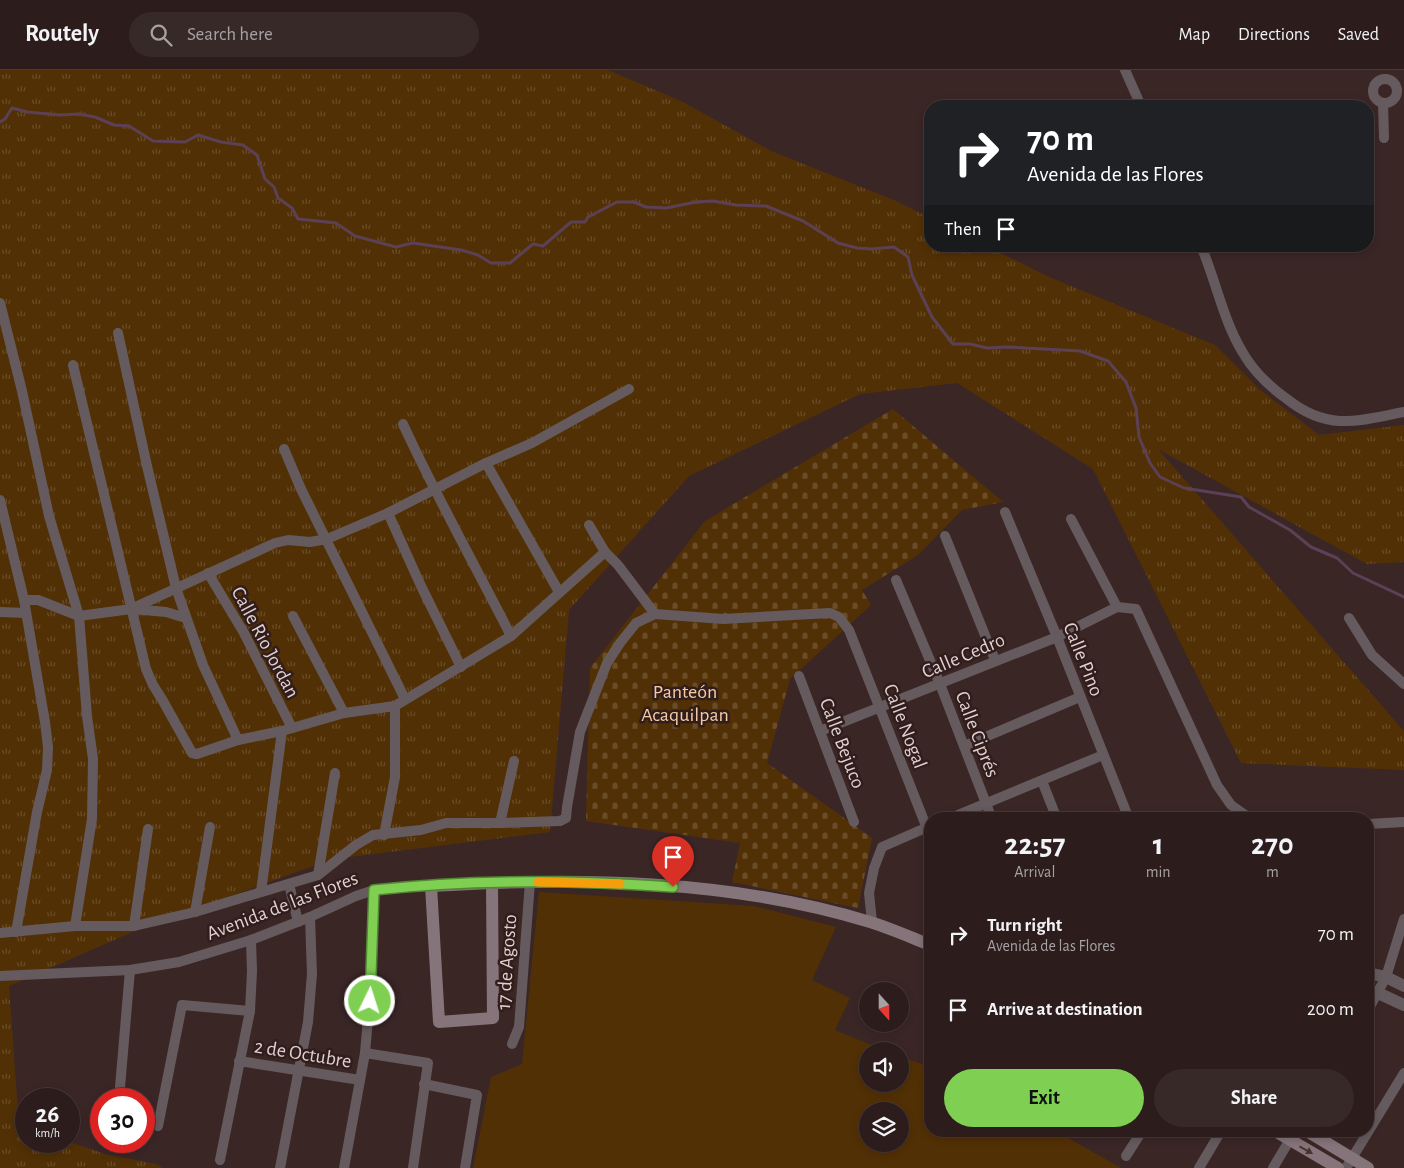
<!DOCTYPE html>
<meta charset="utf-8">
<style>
:root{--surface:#2c1c1c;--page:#382929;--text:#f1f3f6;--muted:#a6a1a3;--line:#483a3b;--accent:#7fd052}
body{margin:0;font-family:"Alegreya Sans",sans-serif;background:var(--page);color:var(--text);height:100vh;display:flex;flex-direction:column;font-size:19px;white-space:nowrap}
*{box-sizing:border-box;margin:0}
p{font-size:16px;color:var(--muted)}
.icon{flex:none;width:28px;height:28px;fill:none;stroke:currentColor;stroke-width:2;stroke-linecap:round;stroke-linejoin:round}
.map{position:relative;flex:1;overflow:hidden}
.details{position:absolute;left:924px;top:742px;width:450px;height:325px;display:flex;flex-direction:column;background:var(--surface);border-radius:20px;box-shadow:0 2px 8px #0003,0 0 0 1px var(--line)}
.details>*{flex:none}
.top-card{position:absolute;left:924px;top:30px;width:450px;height:152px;border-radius:20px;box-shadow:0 2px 8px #0003,0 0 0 1px var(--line);background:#202124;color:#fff;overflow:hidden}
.needle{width:32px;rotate:159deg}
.controls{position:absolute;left:859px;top:912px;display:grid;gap:10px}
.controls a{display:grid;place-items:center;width:50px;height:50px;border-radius:50%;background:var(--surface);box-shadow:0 2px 8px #0003,0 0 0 1px var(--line);font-size:25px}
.speed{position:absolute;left:15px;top:1018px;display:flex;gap:10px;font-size:25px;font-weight:700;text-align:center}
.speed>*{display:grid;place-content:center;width:65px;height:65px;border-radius:50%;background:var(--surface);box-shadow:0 2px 8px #0003,0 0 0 1px var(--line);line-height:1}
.speed small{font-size:12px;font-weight:400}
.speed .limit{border:8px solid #d22;background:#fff;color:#111}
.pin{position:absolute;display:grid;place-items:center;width:42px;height:42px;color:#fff;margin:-51px -21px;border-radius:50% 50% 50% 0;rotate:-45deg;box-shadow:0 0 5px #0007}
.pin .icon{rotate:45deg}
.me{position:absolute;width:55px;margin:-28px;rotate:4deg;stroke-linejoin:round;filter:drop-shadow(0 0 4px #0008)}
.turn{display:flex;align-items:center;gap:18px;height:105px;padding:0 20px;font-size:22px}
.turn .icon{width:65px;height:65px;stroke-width:2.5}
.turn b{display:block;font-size:35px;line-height:42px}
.then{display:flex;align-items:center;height:48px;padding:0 20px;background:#0003;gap:10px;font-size:19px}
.eta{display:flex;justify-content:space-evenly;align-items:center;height:85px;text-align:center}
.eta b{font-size:30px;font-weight:700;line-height:35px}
.button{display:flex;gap:10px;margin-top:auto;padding:10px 20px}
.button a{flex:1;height:58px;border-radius:30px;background:var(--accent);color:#111;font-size:20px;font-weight:700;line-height:58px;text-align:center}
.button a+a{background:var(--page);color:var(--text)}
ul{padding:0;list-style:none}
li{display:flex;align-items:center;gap:15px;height:75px;padding:0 20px}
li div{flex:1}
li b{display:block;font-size:19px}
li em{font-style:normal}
header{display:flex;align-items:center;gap:30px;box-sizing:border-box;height:70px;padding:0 25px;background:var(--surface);border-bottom:1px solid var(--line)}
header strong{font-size:24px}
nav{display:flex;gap:28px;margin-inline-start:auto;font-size:18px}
.search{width:350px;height:45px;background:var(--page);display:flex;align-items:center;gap:12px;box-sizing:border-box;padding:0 18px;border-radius:28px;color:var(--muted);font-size:19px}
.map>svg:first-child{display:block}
.grass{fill:#523005;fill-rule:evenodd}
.cemetery{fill:url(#cemetery-stones)}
.park{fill:url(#park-tufts)}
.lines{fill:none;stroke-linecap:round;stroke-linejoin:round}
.stream{stroke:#5c4055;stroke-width:3}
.minor{stroke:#655b5e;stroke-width:10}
.tertiary{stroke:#655b5e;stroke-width:12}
.secondary{stroke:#857479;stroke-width:12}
.oneway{fill:#463333}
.route-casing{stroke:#538735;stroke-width:12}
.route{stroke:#7fd052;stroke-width:9}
.slow{stroke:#f59e0b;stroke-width:9}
.labels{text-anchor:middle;stroke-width:5;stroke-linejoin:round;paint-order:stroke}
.street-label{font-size:20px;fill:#dfd1d0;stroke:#311d1c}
.park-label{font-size:20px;fill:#f6cba0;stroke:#311d1c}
</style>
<header>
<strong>Routely</strong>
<div class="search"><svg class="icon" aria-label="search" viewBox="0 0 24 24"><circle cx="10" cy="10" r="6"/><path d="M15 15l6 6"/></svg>Search here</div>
<nav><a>Map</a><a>Directions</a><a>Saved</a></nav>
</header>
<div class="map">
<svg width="1404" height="1098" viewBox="0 0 1404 1098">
<defs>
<pattern id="cemetery-stones" width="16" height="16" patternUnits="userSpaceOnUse" patternTransform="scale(1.25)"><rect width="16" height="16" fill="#523005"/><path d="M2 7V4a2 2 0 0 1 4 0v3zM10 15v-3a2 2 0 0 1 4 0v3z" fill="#6a4d28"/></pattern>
<pattern id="park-tufts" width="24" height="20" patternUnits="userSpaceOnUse" patternTransform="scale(1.25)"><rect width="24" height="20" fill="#523005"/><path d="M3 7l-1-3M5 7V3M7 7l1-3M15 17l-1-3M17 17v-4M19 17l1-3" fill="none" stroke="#6a4d28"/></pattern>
</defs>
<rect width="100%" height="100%" fill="#3b2626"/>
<path class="grass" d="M 539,822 L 754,836 L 836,857 L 812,910 L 850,928 L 835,960 L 886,981 L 868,981 L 868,1014 L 900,1014 L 900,986 L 930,997 L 930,1061 L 1056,1061 L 1121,1098 L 473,1098 L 491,1007 L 522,994 ZM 868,1041 L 900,1041 L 900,1074 L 868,1074 Z"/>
<path class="cemetery" d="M 893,339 L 1003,432 L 962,440 L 918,485 L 862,520 L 871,535 L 790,609 L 767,693 L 872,768 L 858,838 L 732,812 L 740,773 L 586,751 L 590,598 L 705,451 Z"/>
<path class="park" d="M 0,0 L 608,0 L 683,32 L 771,81 L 896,131 L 930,148 L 930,176 L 987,176 L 1049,207 L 1215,275 L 1259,319 L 1319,365 L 1404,355 L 1404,492 L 1367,494 L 1158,379 L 1404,661 L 1404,700 L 1241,693 L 1093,399 L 957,313 L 860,324 L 689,406 L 569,540 L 550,762 L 333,789 L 137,860 L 9,916 L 19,1055 L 26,1058 L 26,1071 L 67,1071 L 105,1084 L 156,1094 L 163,1098 L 0,1098 Z"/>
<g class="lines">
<path class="stream" d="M 0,52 L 5,49 L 12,38 L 27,42 L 60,45 L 79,44 L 95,47 L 114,55 L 129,56 L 153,71 L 185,72 L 198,65 L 221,72 L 243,75 L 257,85 L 265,109 L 274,117 L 278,128 L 292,138 L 298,149 L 336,153 L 355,166 L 396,177 L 413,173 L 461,180 L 478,185 L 491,193 L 510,193 L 533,174 L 543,176 L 571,152 L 585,152 L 588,147 L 617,132 L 634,132 L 646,137 L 666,138 L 696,132 L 713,131 L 736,135 L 766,136 L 803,151 L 838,173 L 857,178 L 872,179 L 894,177 L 908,187 L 912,205 L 932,247 L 953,274 L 970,274 L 987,278 L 1007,277 L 1080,281 L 1108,291 L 1126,312 L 1136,338 L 1139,367 L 1150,393 L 1160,407 L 1184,418 L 1241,427 L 1249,437 L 1290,460 L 1311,477 L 1337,488 L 1353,503 L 1404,527"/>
<g class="minor">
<path d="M 1125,0 L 1141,36"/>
<circle cx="1385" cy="21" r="12"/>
<path d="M 1383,33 L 1384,68"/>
<path d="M 1201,176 C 1216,211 1223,250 1243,283 C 1254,302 1270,317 1287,329 C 1302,341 1321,350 1340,351 C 1361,352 1383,346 1404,342"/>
<path d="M 0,233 L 22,321 L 49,446 L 79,546 L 87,646 L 93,689 L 92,749 L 75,856"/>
<path d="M 118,263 L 147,396 L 176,518 L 203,595 L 238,670"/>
<path d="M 73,295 L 146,599 L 153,615 L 163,631 L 192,683 L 197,684 L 238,670 L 282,661 L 344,643 L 395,636 L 511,566 L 605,482"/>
<path d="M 403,354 C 436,426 475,495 511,566"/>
<path d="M 284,379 L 301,419 L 405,629"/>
<path d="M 486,393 L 559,522"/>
<path d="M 0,430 L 24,530 L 45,652 L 48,677 L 47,700 L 37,742 L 16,862"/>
<path d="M 1005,442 L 1057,567 L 1129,749"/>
<path d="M 388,443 L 421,516 L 461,597"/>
<path d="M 1071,449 L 1117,537"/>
<path d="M 589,455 L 605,482 L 618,495 L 655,544"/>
<path d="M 945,466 L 995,590"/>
<path d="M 208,503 L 244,563 L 292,658"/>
<path d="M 896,510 L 940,614 L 992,749"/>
<path d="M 24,530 L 38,530 L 79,546 L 131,539 L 275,473 L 288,470 L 310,472 L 327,469 L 388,443 L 486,393 L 532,373 L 629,319"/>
<path d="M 133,539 L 166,542 L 186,548"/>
<path d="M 0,542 L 26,543"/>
<path d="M 655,544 L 723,549 L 830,543 L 839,547 L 849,560 L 930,766"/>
<path d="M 293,546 L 344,643"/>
<path d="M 1349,548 L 1372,585 L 1404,614"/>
<path d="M 799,606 L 854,752"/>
<path d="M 820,661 L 1057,567 L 1117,537 L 1136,539 L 1217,715 L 1231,735 L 1251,749"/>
<path d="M 964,676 L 1080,627"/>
<path d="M 1042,711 L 1057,749"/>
<path d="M 948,749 L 1103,685"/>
<path d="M 500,753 L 514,691"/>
<path d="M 1368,754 L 1404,752"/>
<path d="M 384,765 L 395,707 L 395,636"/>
<path d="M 318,805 L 335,703"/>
<path d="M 289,814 L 298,852"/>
<path d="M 261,822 L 282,661"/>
<path d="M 195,842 L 210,757"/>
<path d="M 872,852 L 869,823 L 874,798 L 882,777 L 930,756"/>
<path d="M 134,856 L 148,759"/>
<path d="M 0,863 L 75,856 L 134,856 L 195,842 L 318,805 L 356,775 L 373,765 L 421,760 L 446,753 L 500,753 L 560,751 L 566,748 L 567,737 L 580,662 L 607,593 L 620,573 L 636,553 L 655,544"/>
<path d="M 0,906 L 130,900 L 179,892 L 251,870 L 310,847 L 356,826 L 374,820 L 400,817 L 431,816"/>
<path d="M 1368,940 L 1386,907 L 1404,849"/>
<path d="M 512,974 L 519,957 L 530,812"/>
<path d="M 365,983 L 428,993 L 413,1098"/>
<path d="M 239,991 L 360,1010"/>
<path d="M 424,1014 L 477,1025 L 465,1098"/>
<path d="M 119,1029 L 130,900"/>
<path d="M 158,1056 L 182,935 L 250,941"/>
<path d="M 1126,1086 L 1142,1061"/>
<path d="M 220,1090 L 250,941 L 252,901 L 251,870"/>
<path d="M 280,1098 L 308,952 L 312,904 L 310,847"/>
<path d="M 344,1098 L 365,983 L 371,914 L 374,820"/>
<path d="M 1199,1098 L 1221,1061"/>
<path d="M 1273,1098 L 1295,1061"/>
<path d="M 1346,1098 L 1404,1003"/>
</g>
<g class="tertiary">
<path d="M 1368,903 L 1386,907 L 1404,916"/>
<path d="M 1368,920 L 1378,923 L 1404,935"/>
</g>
<g class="secondary">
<path d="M 492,813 L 493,948 L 439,952 L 431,816 C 577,807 729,809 870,852 C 890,858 910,867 930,875"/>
<path d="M 1275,1061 L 1338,1098"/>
<path d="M 1307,1061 L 1368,1098"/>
</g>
</g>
<defs><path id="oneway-solid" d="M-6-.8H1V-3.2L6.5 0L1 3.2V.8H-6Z" transform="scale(1.25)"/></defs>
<use class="oneway" href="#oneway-solid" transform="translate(1306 1080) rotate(29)"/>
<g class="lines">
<g class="route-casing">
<path id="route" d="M 370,931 L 374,820 C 472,809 574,810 673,817"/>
</g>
<use href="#route" class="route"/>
<path class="slow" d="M 538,812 L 620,814"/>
</g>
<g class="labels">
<g class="street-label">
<text transform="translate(266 572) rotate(62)" y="7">Calle Rio Jordan</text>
<text transform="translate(963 585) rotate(-23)" y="7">Calle Cedro</text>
<text transform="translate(1084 589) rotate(68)" y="7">Calle Pino</text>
<text transform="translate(906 656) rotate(69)" y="7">Calle Nogal</text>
<text transform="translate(978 664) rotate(69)" y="7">Calle Ciprés</text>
<text transform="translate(843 673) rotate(69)" y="7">Calle Bejuco</text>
<text transform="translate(282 835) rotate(-21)" y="7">Avenida de las Flores</text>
<text transform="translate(506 892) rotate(-86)" y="7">17 de Agosto</text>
<text transform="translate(303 983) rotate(9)" y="7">2 de Octubre</text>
</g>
<g class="park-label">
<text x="685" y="628">Panteón<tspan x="685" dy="23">Acaquilpan</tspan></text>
</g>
</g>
</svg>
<div class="controls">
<a><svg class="needle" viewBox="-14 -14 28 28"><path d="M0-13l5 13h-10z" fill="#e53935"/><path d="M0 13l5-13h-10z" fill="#a6a1a3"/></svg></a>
<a><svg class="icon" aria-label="sound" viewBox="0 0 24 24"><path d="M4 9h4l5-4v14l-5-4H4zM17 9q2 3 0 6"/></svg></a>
<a><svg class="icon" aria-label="layers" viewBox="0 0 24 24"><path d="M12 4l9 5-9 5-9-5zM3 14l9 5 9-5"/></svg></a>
</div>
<div class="speed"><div>26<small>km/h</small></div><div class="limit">30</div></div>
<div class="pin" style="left:673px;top:817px;background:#d93025"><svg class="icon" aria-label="arrive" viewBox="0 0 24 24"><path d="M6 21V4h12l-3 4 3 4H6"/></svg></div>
<svg class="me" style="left:370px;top:931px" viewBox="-20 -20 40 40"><circle r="17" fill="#7fd052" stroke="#fff" stroke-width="3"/><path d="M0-11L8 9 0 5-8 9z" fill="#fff"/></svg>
<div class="top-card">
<div class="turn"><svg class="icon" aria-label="right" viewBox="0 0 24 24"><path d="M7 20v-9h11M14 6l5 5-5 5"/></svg><div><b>70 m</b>Avenida de las Flores</div></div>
<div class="then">Then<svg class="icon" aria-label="arrive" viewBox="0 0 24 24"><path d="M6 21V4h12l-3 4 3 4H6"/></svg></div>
</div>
<section class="details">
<div class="eta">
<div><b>22:57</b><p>Arrival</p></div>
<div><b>1</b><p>min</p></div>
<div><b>270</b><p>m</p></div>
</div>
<ul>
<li><svg class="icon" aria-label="right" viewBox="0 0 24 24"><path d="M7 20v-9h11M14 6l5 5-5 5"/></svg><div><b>Turn right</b><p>Avenida de las Flores</p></div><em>70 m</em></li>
<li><svg class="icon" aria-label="arrive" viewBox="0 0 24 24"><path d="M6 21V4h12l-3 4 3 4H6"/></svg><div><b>Arrive at destination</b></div><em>200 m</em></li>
</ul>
<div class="button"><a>Exit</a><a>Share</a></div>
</section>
</div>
